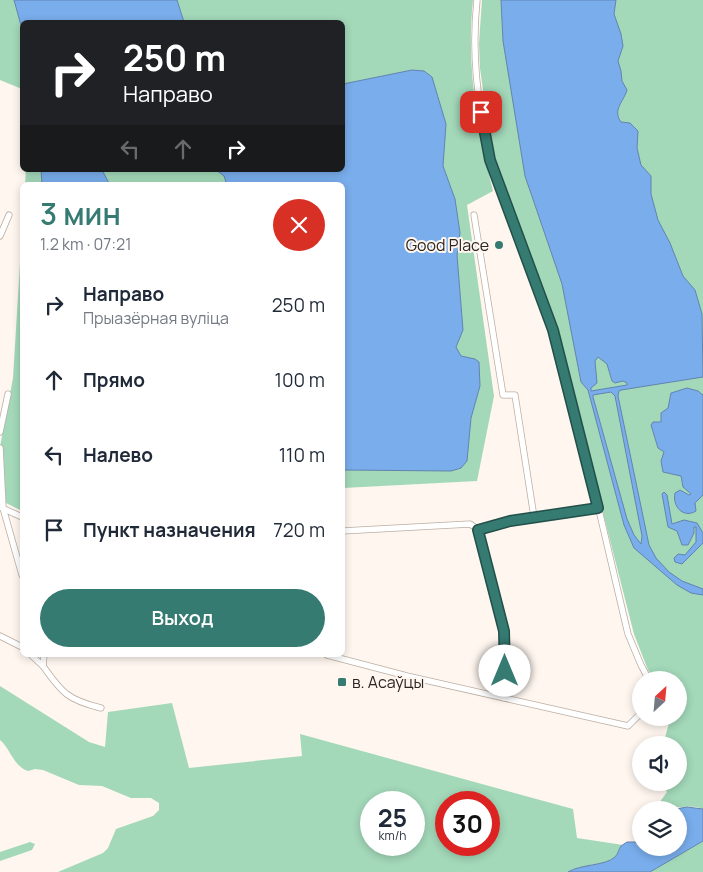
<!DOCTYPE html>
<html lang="ru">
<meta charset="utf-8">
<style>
:root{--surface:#fff;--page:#f6f6f7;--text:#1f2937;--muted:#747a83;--accent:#357b72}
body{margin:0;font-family:Manrope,sans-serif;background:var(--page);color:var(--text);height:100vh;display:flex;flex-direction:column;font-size:19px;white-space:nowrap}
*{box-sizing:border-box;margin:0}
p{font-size:16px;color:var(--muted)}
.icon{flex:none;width:28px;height:28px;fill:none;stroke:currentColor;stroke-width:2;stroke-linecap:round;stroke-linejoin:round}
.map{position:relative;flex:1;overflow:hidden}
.panel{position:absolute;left:20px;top:182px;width:325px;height:475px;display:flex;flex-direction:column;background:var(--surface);border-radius:8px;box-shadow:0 2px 8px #0003}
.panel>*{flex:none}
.hud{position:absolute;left:20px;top:20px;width:325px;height:152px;border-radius:8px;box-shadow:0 2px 8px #0003;background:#202124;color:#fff;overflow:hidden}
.needle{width:32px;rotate:26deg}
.buttons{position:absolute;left:632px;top:671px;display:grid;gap:10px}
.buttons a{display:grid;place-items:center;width:55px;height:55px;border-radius:50%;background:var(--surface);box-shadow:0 2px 8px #0003;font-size:25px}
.speed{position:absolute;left:360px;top:791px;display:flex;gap:10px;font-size:25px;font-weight:700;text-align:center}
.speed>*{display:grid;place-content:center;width:65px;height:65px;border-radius:50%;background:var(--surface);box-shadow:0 2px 8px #0003;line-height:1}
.speed small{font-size:12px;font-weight:400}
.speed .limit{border:8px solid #d22;background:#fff;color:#111}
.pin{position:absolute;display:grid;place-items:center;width:42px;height:42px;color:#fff;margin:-21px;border-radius:10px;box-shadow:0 2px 8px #0006}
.me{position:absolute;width:55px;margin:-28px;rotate:0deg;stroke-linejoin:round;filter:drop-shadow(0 0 4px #0008)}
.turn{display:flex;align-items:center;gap:18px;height:105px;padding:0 20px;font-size:22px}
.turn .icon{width:65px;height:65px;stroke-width:2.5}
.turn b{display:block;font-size:35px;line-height:42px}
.lanes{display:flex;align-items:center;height:48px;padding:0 20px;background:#0003;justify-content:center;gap:25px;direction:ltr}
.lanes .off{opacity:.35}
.round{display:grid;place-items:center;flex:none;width:52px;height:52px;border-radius:26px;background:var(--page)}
.overview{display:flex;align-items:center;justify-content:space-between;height:85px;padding:0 20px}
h1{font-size:30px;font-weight:600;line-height:38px;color:var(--accent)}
.action{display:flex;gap:10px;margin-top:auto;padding:10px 20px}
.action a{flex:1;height:58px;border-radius:30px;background:var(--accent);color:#fff;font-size:20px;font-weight:600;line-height:58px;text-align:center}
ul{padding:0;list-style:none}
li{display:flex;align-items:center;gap:15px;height:75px;padding:0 20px}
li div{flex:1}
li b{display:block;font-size:19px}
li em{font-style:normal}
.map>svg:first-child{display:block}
.green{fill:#a3d8b9;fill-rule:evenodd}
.water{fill:#79adeb;stroke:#6284af;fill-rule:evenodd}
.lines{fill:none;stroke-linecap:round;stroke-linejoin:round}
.minor-casing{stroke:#bbaea3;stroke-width:7}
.minor{stroke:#fff;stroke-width:5.5}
.route-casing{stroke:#22504a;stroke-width:12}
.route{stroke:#357b72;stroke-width:9}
.poi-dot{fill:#357b72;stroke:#fef6ef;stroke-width:2}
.labels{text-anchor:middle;stroke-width:4;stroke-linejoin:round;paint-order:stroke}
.poi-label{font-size:16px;fill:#2b2622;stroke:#fef6ef;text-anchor:end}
</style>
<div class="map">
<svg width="703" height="872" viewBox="0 0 703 872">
<rect width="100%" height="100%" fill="#fef6ef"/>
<g class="green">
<path d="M 0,0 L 473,0 C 466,65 477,128 493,191 L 467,205 L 494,396 L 477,481 L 343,488 L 342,185 L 25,185 L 26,170 L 342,170 L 342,22 L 22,22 L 22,89 L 0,80 Z"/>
<path d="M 482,0 L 703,0 L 703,809 C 687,803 670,810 654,810 L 667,792 L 662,783 L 679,782 L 679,745 L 663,745 L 669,723 L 665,718 L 679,718 L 679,680 L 655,680 L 648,670 L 634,634 L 564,360 L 491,149 L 480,68 L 479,43 Z"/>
<path d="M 22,231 L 22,511 L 0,500 L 0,447 L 13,378 Z"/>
<path d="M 0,686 L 89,742 L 105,747 L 108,712 L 172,703 L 189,768 L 302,756 L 300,734 L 573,809 L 577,838 L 623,845 C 618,849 619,854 614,858 C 601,867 582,864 568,872 L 58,872 L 103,853 L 108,848 L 116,829 L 153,816 L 159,810 L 159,803 L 151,798 L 131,798 L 102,786 L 79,785 L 43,770 L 35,769 L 28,771 C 13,766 11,749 0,740 ZM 371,802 L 414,802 L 414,845 L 371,845 ZM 446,802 L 489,802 L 489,845 L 446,845 Z"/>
<path d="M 703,841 L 703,872 L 650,872 Z"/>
<path d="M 30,842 L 35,844 L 32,850 L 0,861 L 0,852 Z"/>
</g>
<g class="water">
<path d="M 14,0 L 177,0 L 184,22 L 22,22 L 22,29 Z"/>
<path d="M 501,0 L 616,0 L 614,14 L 621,34 L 623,46 L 618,61 L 621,71 L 622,81 L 627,90 C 624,101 612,110 621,122 L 630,123 L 638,131 L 637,148 L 641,165 L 651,176 L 651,194 L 658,220 L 670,243 L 683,276 L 695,290 L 702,314 L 703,377 L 621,390 L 619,391 L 618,396 L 649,545 L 656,558 L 669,572 L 682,581 L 703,589 L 703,595 L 691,593 L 677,585 L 634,548 L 624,525 L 588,390 L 581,382 L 562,284 L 525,176 L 503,41 ZM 598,357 L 607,364 L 612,381 L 615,383 L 623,381 L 627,383 L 627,385 L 591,391 L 591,388 L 597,383 L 595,361 ZM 611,392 L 615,396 L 642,536 L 641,544 L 634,535 L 627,519 L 593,397 L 593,395 Z"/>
<path d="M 412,70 L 424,71 L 432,77 L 446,124 L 443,166 L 455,199 L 460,233 L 457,255 L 463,330 L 456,347 L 461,356 L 475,359 L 479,362 L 480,386 L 471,418 L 467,461 L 461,468 L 451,471 L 343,470 L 342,185 L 227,185 L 224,176 L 216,170 L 342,170 L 343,84 Z"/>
<path d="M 41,170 L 102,170 L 110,185 L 42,185 Z"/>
<path d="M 687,388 L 698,391 L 703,395 L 703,495 L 695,503 L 696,511 C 683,519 672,506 675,493 L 680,490 L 689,495 L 691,494 L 683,487 L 681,476 L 663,472 L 661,461 L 664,452 L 658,448 L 651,425 L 653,422 L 661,422 L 661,413 L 668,408 L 671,393 Z"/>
<path d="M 664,492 L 667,495 L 672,524 L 684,520 L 697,523 L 703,533 L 703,543 L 682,564 L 675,562 L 674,558 L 678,554 L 685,555 L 696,542 L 696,527 L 694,527 L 694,533 L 688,545 L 682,545 L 677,531 L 668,527 L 662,494 Z"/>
<path d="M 687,807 L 703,809 L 703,841 L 650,872 L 568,872 C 581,864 605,866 615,857 C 618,854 619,849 621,846 L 627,842 L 641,842 L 641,848 L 679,848 L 679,810 L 670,810 Z"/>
</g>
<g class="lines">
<g class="minor-casing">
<g id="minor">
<path d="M 477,0 C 470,65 481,132 502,194 C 517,240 540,285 554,332 C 582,431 604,533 628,634 L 641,665 L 649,680"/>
<path d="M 0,236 L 9,215"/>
<path d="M 0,432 L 8,394"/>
<path d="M 0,448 L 3,508 L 22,575"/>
<path d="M 2,508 L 22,517"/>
<path d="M 534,517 L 599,508"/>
<path d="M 479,530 L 504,631 L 506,657 L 504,698"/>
<path d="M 342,531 L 470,524 L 479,530 L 534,517 L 515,395 L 503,395 L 474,215"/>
<path d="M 0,636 L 22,647"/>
<path d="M 31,655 L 43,666"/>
<path d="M 44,655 L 43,666 C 62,693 68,700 101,708"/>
<path d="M 327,655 L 407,676 L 628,726 L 641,713"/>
</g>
</g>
<use href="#minor" class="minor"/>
</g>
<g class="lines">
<g class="route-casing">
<path id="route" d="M 481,112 L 490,160 L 553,330 L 598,508 L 510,521 L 478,530 L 504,631 L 505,671"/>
</g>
<use href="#route" class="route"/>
</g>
<g class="poi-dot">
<circle cx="499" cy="245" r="5"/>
<rect x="337" y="677" width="10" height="10" rx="2.5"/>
</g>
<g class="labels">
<g class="poi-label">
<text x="489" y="251">Good Place</text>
<text x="352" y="688" text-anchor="start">в. Асаўцы</text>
</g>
</g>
</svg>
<div class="buttons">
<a><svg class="needle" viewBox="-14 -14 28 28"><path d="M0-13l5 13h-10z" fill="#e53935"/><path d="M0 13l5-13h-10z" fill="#747a83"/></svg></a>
<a><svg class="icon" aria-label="sound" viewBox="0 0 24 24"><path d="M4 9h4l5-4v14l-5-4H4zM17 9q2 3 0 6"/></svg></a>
<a><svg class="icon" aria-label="layers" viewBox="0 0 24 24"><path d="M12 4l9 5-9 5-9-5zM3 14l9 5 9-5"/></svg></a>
</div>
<div class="speed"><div>25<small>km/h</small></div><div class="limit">30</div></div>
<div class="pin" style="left:481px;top:112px;background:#d93025"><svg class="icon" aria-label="arrive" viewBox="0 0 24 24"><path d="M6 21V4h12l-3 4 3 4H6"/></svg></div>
<svg class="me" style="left:505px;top:671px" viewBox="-20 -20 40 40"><circle r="19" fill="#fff"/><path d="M0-13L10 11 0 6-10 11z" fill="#357b72"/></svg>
<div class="hud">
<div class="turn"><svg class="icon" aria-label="right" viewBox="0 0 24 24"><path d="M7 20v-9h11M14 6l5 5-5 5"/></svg><div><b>250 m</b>Направо</div></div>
<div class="lanes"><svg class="icon off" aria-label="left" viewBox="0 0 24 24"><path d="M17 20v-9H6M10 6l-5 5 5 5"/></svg><svg class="icon off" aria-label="ahead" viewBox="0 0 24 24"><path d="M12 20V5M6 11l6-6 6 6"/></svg><svg class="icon" aria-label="right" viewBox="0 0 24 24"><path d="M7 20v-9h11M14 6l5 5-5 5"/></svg></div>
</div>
<section class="panel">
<div class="overview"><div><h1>3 мин</h1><p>1.2 km · 07:21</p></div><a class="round" style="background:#d93025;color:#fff"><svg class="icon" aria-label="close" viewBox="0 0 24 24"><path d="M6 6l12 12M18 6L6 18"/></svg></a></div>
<ul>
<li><svg class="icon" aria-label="right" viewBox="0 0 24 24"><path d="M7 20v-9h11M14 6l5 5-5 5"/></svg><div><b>Направо</b><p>Прыазёрная вуліца</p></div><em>250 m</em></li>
<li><svg class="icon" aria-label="ahead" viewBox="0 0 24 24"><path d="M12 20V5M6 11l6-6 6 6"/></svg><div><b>Прямо</b></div><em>100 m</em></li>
<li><svg class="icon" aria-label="left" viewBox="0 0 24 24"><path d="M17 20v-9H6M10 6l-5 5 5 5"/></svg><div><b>Налево</b></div><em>110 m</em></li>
<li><svg class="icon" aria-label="arrive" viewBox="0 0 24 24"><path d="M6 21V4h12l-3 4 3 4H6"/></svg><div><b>Пункт назначения</b></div><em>720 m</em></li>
</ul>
<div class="action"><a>Выход</a></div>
</section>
</div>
